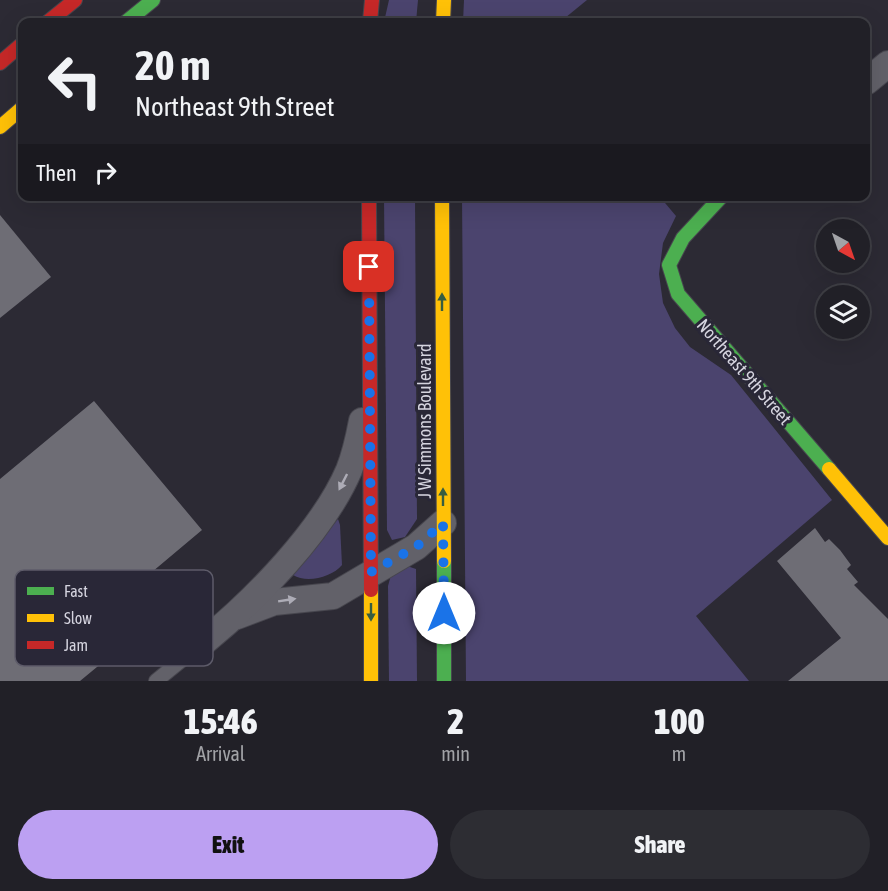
<!DOCTYPE html>
<style>
:root{--surface:#212027;--page:#2d2d33;--text:#f1f3f6;--muted:#a2a3a7;--line:#3e3e44;--accent:#bca0f2}
body{margin:0;font-family:"Asap Condensed",sans-serif;background:var(--page);color:var(--text);height:100vh;display:flex;flex-direction:column;font-size:22px;white-space:nowrap}
*{box-sizing:border-box;margin:0}
p{font-size:20px;color:var(--muted)}
.icon{flex:none;width:33px;height:33px;fill:none;stroke:currentColor;stroke-width:2;stroke-linecap:round;stroke-linejoin:round}
.map{position:relative;height:681px;overflow:hidden}
.side{display:flex;flex-direction:column;background:var(--surface);flex:1}
.side>*{flex:none}
.top-card{position:absolute;left:18px;top:18px;width:852px;height:183px;border-radius:12px;box-shadow:0 6px 24px #0002,0 0 0 2px var(--line);background:#212027;color:var(--text);overflow:hidden}
.needle{width:39px;rotate:140deg}
.controls{position:absolute;left:816px;top:219px;display:grid;gap:12px}
.controls a{display:grid;place-items:center;width:54px;height:54px;border-radius:50%;background:var(--surface);box-shadow:0 6px 24px #0002,0 0 0 2px var(--line);font-size:30px}
.pin{position:absolute;display:grid;place-items:center;width:51px;height:51px;color:#fff;margin:-26px;border-radius:12px;box-shadow:0 3px 9px #0006}
.me{position:absolute;width:66px;margin:-33px;rotate:0deg;stroke-linejoin:round;filter:drop-shadow(0 0 4px #0008)}
.turn{display:flex;align-items:center;gap:21px;height:126px;padding:0 18px;font-size:27px}
.turn .icon{width:78px;height:78px;stroke-width:2.5}
.turn b{display:block;font-size:42px;line-height:51px}
.then{display:flex;align-items:center;height:57px;padding:0 18px;background:#0003;gap:12px;font-size:22px}
.eta{display:flex;justify-content:space-evenly;align-items:center;height:102px;text-align:center}
.eta b{font-size:36px;font-weight:800;line-height:42px}
.primary-button{display:flex;gap:12px;margin-top:auto;padding:12px 18px}
.primary-button a{flex:1;height:69px;border-radius:36px;background:var(--accent);color:#111;font-size:24px;font-weight:800;line-height:69px;text-align:center}
.primary-button a+a{background:var(--page);color:var(--text)}
.map>svg:first-child{display:block}
.green{fill:#4b446e}
.building{fill:#6e6d75}
.lines{fill:none;stroke-linecap:round;stroke-linejoin:round}
.lane-casing{stroke:#47464e;stroke-width:16}
.street-casing{stroke:#47464e;stroke-width:28}
.fast-casing{stroke:#47464e;stroke-width:16}
.slow-casing{stroke:#47464e;stroke-width:16}
.jam-casing{stroke:#47464e;stroke-width:16}
.lane{stroke:#626169;stroke-width:14}
.street{stroke:#626169;stroke-width:26}
.fast{stroke:#4caf50;stroke-width:14}
.slow{stroke:#ffc107;stroke-width:14}
.jam{stroke:#c62828;stroke-width:14}
.oneway{fill:#375d41}
.oneway2{fill:#adacb6}
.route{stroke:#1a73e8;stroke-width:10;stroke-dasharray:0 18}
.labels{text-anchor:middle;stroke-width:6;stroke-linejoin:round;paint-order:stroke}
.street-label{font-size:18px;fill:#d5d4df;stroke:#292737}
.key{fill:#292737;stroke:#5d5b69;stroke-width:1.5}
.key-label{font-size:16px;fill:#d5d4df}
</style>
<div class="map">
<svg width="888" height="681" viewBox="0 0 888 681">
<rect width="100%" height="100%" fill="#2c2a34"/>
<g class="green">
<path d="M 389,0 L 418,0 L 416,22 L 384,22 Z"/>
<path d="M 464,0 L 587,0 L 560,22 L 463,22 Z"/>
<path d="M 384,197 L 415,197 L 417,519 L 405,537 L 392,540 L 387,530 Z"/>
<path d="M 462,197 L 660,197 L 676,216 L 663,243 L 659,274 L 663,303 L 675,328 L 690,347 L 731,375 L 832,500 L 696,616 L 749,681 L 466,681 Z"/>
<path d="M 338,519 L 340,525 L 342,565 C 332,577 307,584 293,575 Z"/>
<path d="M 404,565 L 416,569 L 417,681 L 389,681 L 388,586 L 391,575 Z"/>
</g>
<g class="building">
<path d="M 0,215 L 51,277 L 0,318 Z"/>
<path d="M 94,401 L 202,530 L 96,619 L 120,648 L 80,681 L 0,681 L 0,479 Z"/>
<path d="M 815,528 L 825,542 L 829,539 L 840,550 L 851,565 L 847,569 L 858,582 L 854,585 L 888,619 L 888,681 L 788,681 L 841,638 L 777,561 Z"/>
</g>
<g class="lines">
<g class="lane-casing">
<path id="lane" d="M 156,681 L 205,641"/>
</g>
<g class="street-casing">
<g id="street">
<path d="M 866,82 L 888,64"/>
<path d="M 237,616 L 274,602 L 333,596 L 416,547 L 443,523"/>
<path d="M 205,641 C 255,600 323,531 349,470 C 355,455 359,437 362,421"/>
</g>
</g>
<g class="fast-casing">
<g id="fast">
<path d="M 126,22 L 153,0"/>
<path d="M 722,196 L 683,238 L 669,265 L 678,294 L 829,469"/>
<path d="M 444,561 L 444,681"/>
</g>
</g>
<g class="slow-casing">
<g id="slow">
<path d="M 443,22 L 444,0"/>
<path d="M 0,127 L 22,108"/>
<path d="M 442,196 L 444,561"/>
<path d="M 829,469 L 888,538"/>
<path d="M 371,590 L 371,681"/>
</g>
</g>
<g class="jam-casing">
<g id="jam">
<path d="M 48,22 L 75,0"/>
<path d="M 370,22 L 372,0"/>
<path d="M 0,63 L 22,44"/>
<path d="M 369,196 L 371,590"/>
</g>
</g>
<use href="#lane" class="lane"/>
<use href="#street" class="street"/>
<use href="#fast" class="fast"/>
<use href="#slow" class="slow"/>
<use href="#jam" class="jam"/>
</g>
<defs><path id="oneway-solid" d="M-6-.8H1V-3.2L6.5 0L1 3.2V.8H-6Z" transform="scale(1.5)"/></defs>
<g class="oneway">
<use href="#oneway-solid" transform="translate(442 302) rotate(-90)"/>
<use href="#oneway-solid" transform="translate(443 497) rotate(-90)"/>
<use href="#oneway-solid" transform="translate(371 612) rotate(90)"/>
</g>
<g class="oneway2">
<use href="#oneway-solid" transform="translate(343 482) rotate(117)"/>
<use href="#oneway-solid" transform="translate(287 600) rotate(-9)"/>
</g>
<g class="lines">
<path class="route" d="M 369,267 L 371,572 L 416,547 L 443,523 L 444,613"/>
</g>
<g class="labels">
<g class="street-label">
<text transform="translate(744 372) rotate(49)" y="6">Northeast 9th Street</text>
<text transform="translate(425 421) rotate(-90)" y="6">J W Simmons Boulevard</text>
</g>
</g>
<rect x="15" y="570" width="198" height="96" rx="9" class="key"/>
<rect x="27" y="587" width="27" height="8" fill="#4caf50"/>
<rect x="27" y="614" width="27" height="8" fill="#ffc107"/>
<rect x="27" y="641" width="27" height="8" fill="#c62828"/>
<g class="key-label">
<text x="64" y="597">Fast</text>
<text x="64" y="624">Slow</text>
<text x="64" y="651">Jam</text>
</g>
</svg>
<div class="controls">
<a><svg class="needle" viewBox="-14 -14 28 28"><path d="M0-13l5 13h-10z" fill="#e53935"/><path d="M0 13l5-13h-10z" fill="#a2a3a7"/></svg></a>
<a><svg class="icon" aria-label="layers" viewBox="0 0 24 24"><path d="M12 4l9 5-9 5-9-5zM3 14l9 5 9-5"/></svg></a>
</div>
<div class="pin" style="left:369px;top:267px;background:#d93025"><svg class="icon" aria-label="arrive" viewBox="0 0 24 24"><path d="M6 21V4h12l-3 4 3 4H6"/></svg></div>
<svg class="me" style="left:444px;top:613px" viewBox="-20 -20 40 40"><circle r="19" fill="#fff"/><path d="M0-13L10 11 0 6-10 11z" fill="#1a73e8"/></svg>
<div class="top-card">
<div class="turn"><svg class="icon" aria-label="left" viewBox="0 0 24 24"><path d="M17 20v-9H6M10 6l-5 5 5 5"/></svg><div><b>20 m</b>Northeast 9th Street</div></div>
<div class="then">Then<svg class="icon" aria-label="right" viewBox="0 0 24 24"><path d="M7 20v-9h11M14 6l5 5-5 5"/></svg></div>
</div>
</div>
<section class="side">
<div class="eta">
<div><b>15:46</b><p>Arrival</p></div>
<div><b>2</b><p>min</p></div>
<div><b>100</b><p>m</p></div>
</div>
<div class="primary-button"><a>Exit</a><a>Share</a></div>
</section>
